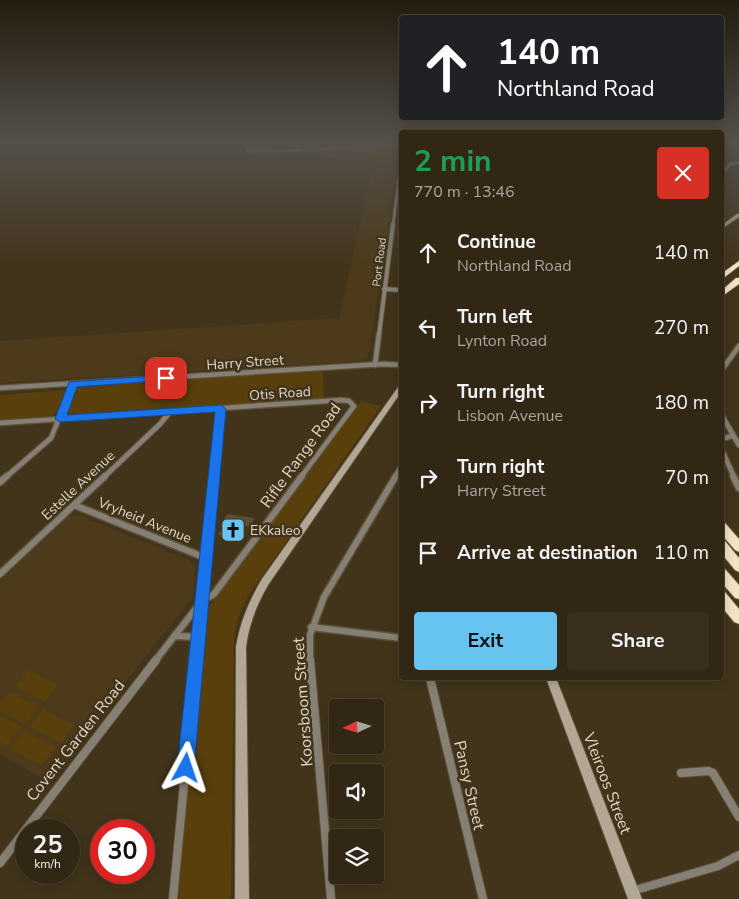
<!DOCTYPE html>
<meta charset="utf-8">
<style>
:root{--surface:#322714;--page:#3a2f1d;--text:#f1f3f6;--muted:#a8a5a0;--line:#4d4434;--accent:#67c4f0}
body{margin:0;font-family:"Nunito Sans",sans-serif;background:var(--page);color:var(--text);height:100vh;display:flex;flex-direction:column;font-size:19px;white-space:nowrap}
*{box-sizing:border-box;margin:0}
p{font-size:16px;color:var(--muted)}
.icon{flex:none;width:28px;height:28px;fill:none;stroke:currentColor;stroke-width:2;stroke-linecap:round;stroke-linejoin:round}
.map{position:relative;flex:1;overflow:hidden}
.panel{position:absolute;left:399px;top:130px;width:325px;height:550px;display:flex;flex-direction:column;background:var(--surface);border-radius:5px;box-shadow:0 2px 12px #0003,0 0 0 1px var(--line)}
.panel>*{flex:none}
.banner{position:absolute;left:399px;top:15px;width:325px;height:105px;border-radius:5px;box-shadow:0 2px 12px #0003,0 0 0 1px var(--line);background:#202124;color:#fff;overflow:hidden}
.needle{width:32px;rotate:266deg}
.tools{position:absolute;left:329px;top:699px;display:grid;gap:10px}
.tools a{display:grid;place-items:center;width:55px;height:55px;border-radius:5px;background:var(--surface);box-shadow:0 2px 12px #0003,0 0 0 1px var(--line);font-size:25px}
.speed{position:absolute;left:15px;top:819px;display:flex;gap:10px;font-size:25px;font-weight:700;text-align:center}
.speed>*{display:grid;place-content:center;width:65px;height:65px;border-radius:50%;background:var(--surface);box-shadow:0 2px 12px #0003,0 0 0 1px var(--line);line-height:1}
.speed small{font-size:12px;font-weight:400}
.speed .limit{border:8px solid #d22;background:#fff;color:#111}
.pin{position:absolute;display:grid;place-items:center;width:42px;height:42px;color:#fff;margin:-21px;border-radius:10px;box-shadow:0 2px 8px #0006}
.me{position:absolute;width:55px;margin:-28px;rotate:5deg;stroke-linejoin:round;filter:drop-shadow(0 0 4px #0008)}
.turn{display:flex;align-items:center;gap:18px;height:105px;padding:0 15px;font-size:22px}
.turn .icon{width:65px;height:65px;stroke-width:2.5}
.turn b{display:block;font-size:35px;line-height:42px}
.round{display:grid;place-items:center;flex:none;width:52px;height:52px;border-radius:5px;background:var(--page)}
.summary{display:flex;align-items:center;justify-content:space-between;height:85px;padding:0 15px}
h1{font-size:30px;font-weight:700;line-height:38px;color:#1e9e55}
.primary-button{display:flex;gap:10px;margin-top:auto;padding:10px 15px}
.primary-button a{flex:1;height:58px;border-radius:5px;background:var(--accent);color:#111;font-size:20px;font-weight:700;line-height:58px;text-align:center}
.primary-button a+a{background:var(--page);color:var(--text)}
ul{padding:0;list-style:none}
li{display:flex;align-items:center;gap:15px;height:75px;padding:0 15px}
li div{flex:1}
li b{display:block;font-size:19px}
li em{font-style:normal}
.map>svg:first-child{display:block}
.built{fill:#4c3a1a}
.green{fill:#583f0c}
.building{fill:#5d4e34}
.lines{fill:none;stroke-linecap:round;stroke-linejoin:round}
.street-far4-casing{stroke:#5e513a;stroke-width:4}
.street-far3-casing{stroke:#5e513a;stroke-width:5.5}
.street-far2-casing{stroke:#5e513a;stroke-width:7}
.street-far1-casing{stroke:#5e513a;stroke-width:9}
.street-casing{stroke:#5e513a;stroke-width:10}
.secondary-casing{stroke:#5e513a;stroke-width:2}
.highway-casing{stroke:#5e513a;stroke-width:2}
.street-far4{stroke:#867f73;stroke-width:2.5}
.street-far3{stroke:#867f73;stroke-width:4}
.street-far2{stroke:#867f73;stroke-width:4.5}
.street-far1{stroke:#867f73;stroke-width:6}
.street{stroke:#867f73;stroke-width:8}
.secondary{fill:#b2a794;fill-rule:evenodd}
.highway{fill:#f3e2c4;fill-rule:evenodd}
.route{fill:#1a73e8;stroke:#114b97}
.labels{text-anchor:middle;stroke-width:5;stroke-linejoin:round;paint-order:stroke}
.far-street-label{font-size:11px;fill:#ded6c7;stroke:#42341b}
.street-label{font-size:14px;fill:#ded6c7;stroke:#42341b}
.poi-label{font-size:14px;fill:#ded6c7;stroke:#42341b;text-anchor:start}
.near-street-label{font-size:16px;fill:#ded6c7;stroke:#42341b}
</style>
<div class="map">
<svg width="739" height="899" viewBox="0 0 739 899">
<rect width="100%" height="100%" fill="#42341b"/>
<g class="built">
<path d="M 240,140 L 287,140 L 292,150 L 246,153 Z"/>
<path d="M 374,158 L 398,158 L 368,358 L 362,361 L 0,383 L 0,341 L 339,318 Z"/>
<path d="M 69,516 L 81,516 L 190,560 L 195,568 L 193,597 L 47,781 L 0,754 L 0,581 Z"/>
</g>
<g class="green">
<path d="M 393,146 L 396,148 L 398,158 L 331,158 L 312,150 Z"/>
<path d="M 323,370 L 324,399 L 72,416 L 66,415 L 65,412 L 73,390 L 82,385 Z"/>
<path d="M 65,390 L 58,411 L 52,416 L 0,420 L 0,395 Z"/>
<path d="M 361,401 L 381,406 L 248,596 L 237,621 L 234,638 L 231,899 L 178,899 L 203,618 L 219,591 Z"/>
<path d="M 29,670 L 58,685 L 44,702 L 15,686 Z"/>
<path d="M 10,691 L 39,707 L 25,724 L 0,711 L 0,703 Z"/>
<path d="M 44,709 L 74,725 L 60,743 L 29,726 Z"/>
<path d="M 0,715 L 22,727 L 7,746 L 0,742 Z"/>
<path d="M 25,730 L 56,747 L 41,766 L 10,749 Z"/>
</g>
<path class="building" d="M 228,514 L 254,518 L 251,527 L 244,526 L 243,539 L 227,540 L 218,534 L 225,527 L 224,518 Z"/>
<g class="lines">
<g class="street-far4-casing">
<g id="street-far4">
<path d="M 243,140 L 248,150 L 254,152 L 401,145"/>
<path d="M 292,140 L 299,150"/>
<path d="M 395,140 L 401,155"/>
<path d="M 721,142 L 733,141"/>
<path d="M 721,175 L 730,164 L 739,163"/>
<path d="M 393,225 L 401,161"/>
</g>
</g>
<g class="street-far3-casing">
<g id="street-far3">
<path d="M 384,289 L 401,290"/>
<path d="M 379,335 L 393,224"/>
</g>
</g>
<g class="street-far2-casing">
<g id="street-far2">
<path d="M 375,365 L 379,334"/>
<path d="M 721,371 L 739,346"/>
<path d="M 0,388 L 383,364 L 401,365"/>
<path d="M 721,414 L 739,445"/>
<path d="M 0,423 L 341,400 L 349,401 L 354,406 L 301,477"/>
<path d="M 721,439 L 732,436"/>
<path d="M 721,448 L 734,477"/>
<path d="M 6,477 L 51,438 L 73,384"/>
<path d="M 104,477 L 160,424 L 170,412"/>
<path d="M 214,477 L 221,409"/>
<path d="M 395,477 L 401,467"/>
</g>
</g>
<g class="street-far1-casing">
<g id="street-far1">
<path d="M 733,476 L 739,488"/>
<path d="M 0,482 L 7,476"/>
<path d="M 74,505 L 206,558"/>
<path d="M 0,574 L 105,476"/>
<path d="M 311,627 L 401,638"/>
<path d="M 174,636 L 198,637"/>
<path d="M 155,661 L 201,602 L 214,594 L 302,476"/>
<path d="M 196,661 L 214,476"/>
<path d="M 310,661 L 310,635 L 324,597 L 396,476"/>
</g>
</g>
<g class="street-casing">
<g id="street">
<path d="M 310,660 L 331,899"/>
<path d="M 430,678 L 483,899"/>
<path d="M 681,773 L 708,771 L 713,773 L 739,817"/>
<path d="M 0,863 L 156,660"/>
<path d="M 632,891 L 718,866 L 739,855"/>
<path d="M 173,899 L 196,660"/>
</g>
</g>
<g class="secondary-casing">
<g id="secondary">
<path d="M 732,140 L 739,142 L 739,144 L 732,142 Z"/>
<path d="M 737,214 L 739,214 L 739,217 L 721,229 L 721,226 Z"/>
<path d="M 401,385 L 401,392 L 268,585 C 257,604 249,624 246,647 L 249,899 L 235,899 L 236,647 C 240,622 249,601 262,579 L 399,386 Z"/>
<path d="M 546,678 L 556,678 L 642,899 L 628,899 Z"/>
</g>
</g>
<g class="highway-casing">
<g id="highway">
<path d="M 739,261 L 739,266 L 721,280 L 721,274 Z"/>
<path d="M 736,278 L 739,278 L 739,284 L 721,297 L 721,291 Z"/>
<path d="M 721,522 L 725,523 L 739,539 L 739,552 L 735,550 L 721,534 Z"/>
<path d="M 721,540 L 725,541 L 739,558 L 739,572 L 735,570 L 721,553 Z"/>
<path d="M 721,568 L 725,569 L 739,585 L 739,599 L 735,598 L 721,582 Z"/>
<path d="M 721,591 L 725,592 L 739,609 L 739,624 L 734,622 L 721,606 Z"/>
</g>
</g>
<use href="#street-far4" class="street-far4"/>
<use href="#street-far3" class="street-far3"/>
<use href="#street-far2" class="street-far2"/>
<use href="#street-far1" class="street-far1"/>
<use href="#street" class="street"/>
<use href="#secondary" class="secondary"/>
<use href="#highway" class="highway"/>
</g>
<linearGradient id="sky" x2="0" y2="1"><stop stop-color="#241d0f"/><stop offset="0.53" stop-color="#54504a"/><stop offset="1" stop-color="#54504a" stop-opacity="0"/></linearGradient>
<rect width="739" height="266" fill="url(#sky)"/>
<path class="route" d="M 166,375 L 171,378 L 169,380 L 77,387 L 67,415 L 221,405 L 226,409 L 194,768 L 192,774 L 186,776 L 179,774 L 177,768 L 215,412 L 60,422 L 55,419 L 69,382 Z"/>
<defs>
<g id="church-square" transform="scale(1.25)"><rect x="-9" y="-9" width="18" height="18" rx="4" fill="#67c4f0" stroke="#42341b"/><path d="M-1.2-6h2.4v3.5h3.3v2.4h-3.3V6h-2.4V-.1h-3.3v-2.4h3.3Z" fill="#111"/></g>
</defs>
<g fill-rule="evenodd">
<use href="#church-square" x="233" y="530"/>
</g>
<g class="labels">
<g class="far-street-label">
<text transform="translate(379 262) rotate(-83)" y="4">Port Road</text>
</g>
<g class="street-label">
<text transform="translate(245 362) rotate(-4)" y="5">Harry Street</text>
<text transform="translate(280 393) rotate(-4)" y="5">Otis Road</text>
<text transform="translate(78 485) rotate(-43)" y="5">Estelle Avenue</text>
<text transform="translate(145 520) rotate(22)" y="5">Vryheid Avenue</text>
</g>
<g class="poi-label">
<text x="250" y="535">EKkaleo</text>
</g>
<g class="near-street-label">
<text transform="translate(300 455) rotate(-54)" y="6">Rifle Range Road</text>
<text transform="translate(302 702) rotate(-94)" y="6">Koorsboom Street</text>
<text transform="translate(75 740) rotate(-52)" y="6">Covent Garden Road</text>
<text transform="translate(608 783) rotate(69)" y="6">Vleiroos Street</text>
<text transform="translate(470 785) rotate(77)" y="6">Pansy Street</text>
</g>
</g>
</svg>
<div class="tools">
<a><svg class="needle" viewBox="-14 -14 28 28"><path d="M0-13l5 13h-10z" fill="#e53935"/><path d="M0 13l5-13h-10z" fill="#a8a5a0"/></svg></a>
<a><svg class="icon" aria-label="sound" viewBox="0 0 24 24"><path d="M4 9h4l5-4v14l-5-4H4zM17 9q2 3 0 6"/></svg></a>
<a><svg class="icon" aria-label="layers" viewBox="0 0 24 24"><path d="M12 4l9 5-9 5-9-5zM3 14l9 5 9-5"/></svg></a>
</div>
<div class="speed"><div>25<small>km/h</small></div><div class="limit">30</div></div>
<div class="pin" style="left:166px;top:378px;background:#d93025"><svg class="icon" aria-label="arrive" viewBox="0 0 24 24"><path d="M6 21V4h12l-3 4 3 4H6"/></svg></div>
<svg class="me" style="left:186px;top:768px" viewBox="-20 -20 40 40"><path d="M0-17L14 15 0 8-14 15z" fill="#1a73e8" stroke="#fff" stroke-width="4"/></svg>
<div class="banner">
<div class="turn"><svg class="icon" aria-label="ahead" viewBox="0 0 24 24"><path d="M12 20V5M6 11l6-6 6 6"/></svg><div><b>140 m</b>Northland Road</div></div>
</div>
<section class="panel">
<div class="summary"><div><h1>2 min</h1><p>770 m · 13:46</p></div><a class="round" style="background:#d93025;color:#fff"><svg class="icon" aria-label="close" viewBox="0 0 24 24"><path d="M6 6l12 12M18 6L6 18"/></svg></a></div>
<ul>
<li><svg class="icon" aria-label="ahead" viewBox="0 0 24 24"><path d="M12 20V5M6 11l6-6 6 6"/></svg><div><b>Continue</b><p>Northland Road</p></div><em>140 m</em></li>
<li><svg class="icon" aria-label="left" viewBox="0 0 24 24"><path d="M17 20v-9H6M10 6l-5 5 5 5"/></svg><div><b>Turn left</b><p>Lynton Road</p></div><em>270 m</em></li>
<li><svg class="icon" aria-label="right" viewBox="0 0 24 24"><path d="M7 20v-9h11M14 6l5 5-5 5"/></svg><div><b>Turn right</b><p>Lisbon Avenue</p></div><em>180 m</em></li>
<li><svg class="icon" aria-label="right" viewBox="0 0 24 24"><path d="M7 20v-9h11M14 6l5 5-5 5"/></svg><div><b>Turn right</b><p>Harry Street</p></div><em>70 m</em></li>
<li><svg class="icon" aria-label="arrive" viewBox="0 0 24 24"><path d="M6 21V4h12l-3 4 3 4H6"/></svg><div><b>Arrive at destination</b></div><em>110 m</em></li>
</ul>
<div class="primary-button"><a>Exit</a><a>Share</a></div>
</section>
</div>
